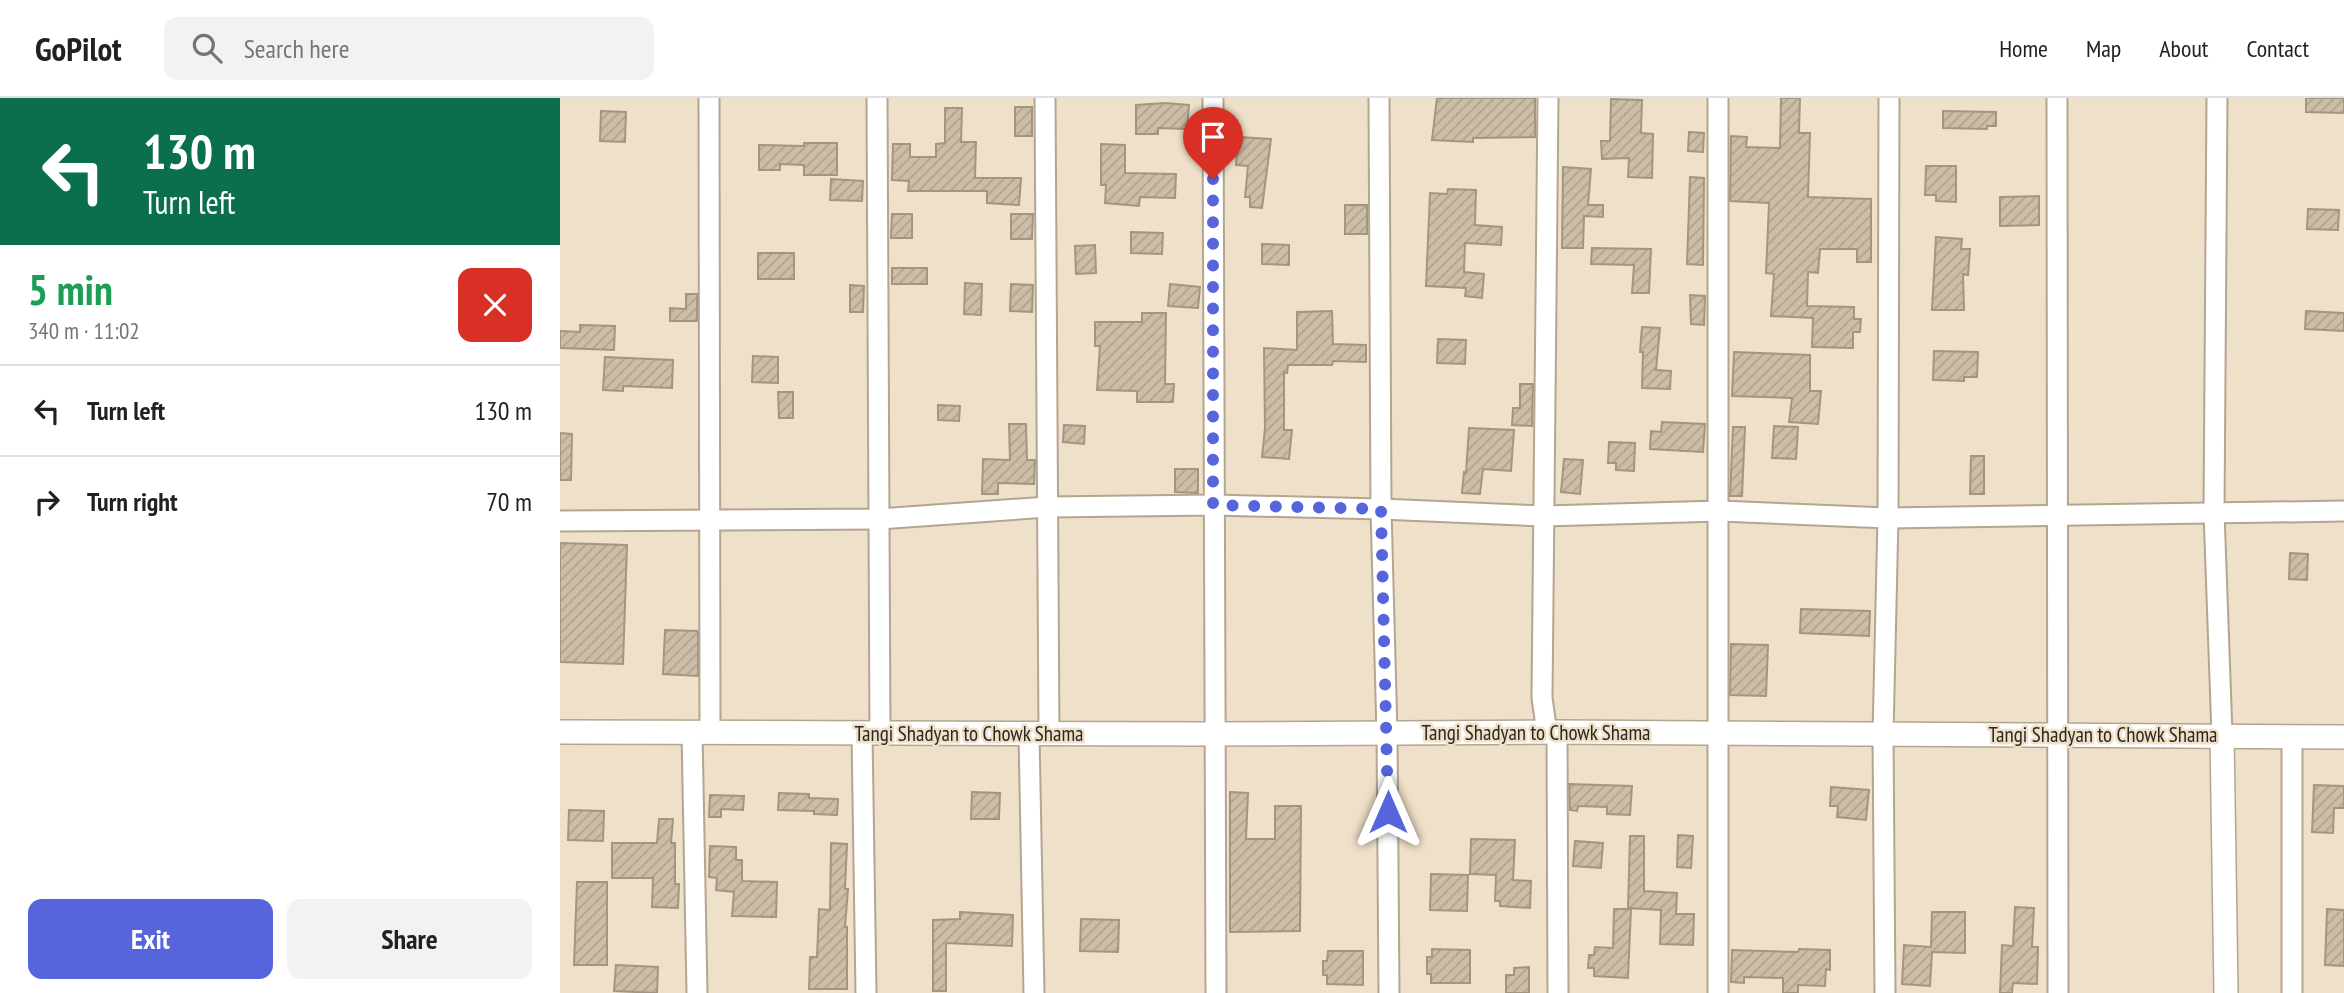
<!DOCTYPE html>
<meta charset="utf-8">
<style>
:root{--surface:#fff;--page:#f2f2f2;--text:#202124;--muted:#757577;--line:#e0e0e0;--accent:#5765dc}
body{margin:0;font-family:"PT Sans Narrow",sans-serif;background:var(--page);color:var(--text);height:100vh;display:flex;flex-direction:column;font-size:26px;white-space:nowrap}
*{box-sizing:border-box;margin:0}
p{font-size:23px;color:var(--muted)}
.icon{flex:none;width:38px;height:38px;fill:none;stroke:currentColor;stroke-width:2;stroke-linecap:round;stroke-linejoin:round}
.map{position:relative;flex:1;overflow:hidden}
.drawer{display:flex;flex-direction:column;background:var(--surface);width:560px}
.drawer>*{flex:none}
.guide{background:#0b6e4f;color:#fff;overflow:hidden}
.pin{position:absolute;display:grid;place-items:center;width:60px;height:60px;color:#fff;margin:-72px -30px;border-radius:50% 50% 50% 0;rotate:-45deg;box-shadow:0 0 7px #0007}
.pin .icon{rotate:45deg}
.me{position:absolute;width:77px;margin:-38px;rotate:0deg;stroke-linejoin:round;filter:drop-shadow(0 0 5px #0008)}
.turn{display:flex;align-items:center;gap:24px;height:147px;padding:0 28px;font-size:32px}
.turn .icon{width:91px;height:91px;stroke-width:2.5}
.turn b{display:block;font-size:49px;line-height:60px}
.round{display:grid;place-items:center;flex:none;width:74px;height:74px;border-radius:14px;background:var(--page)}
.overview{display:flex;align-items:center;justify-content:space-between;height:119px;padding:0 28px}
h1{font-size:42px;font-weight:600;line-height:52px;color:#1e9e55}
.button{display:flex;gap:14px;margin-top:auto;padding:14px 28px}
.button a{flex:1;height:80px;border-radius:14px;background:var(--accent);color:#fff;font-size:28px;font-weight:600;line-height:80px;text-align:center}
.button a+a{background:var(--page);color:var(--text)}
ul{padding:0;list-style:none}
li{display:flex;align-items:center;gap:21px;height:91px;padding:0 28px;border-top:2px solid var(--line)}
li div{flex:1}
li b{display:block;font-size:26px}
li em{font-style:normal}
header{display:flex;align-items:center;gap:42px;box-sizing:border-box;height:98px;padding:0 35px;background:var(--surface);border-bottom:2px solid var(--line)}
header strong{font-size:33px}
nav{display:flex;gap:38px;margin-inline-start:auto;font-size:24px}
.search{width:490px;height:63px;background:var(--page);display:flex;align-items:center;gap:18px;box-sizing:border-box;padding:0 24px;border-radius:14px;color:var(--muted);font-size:26px}
main{display:flex;flex:1;min-height:0}
.map>svg:first-child{display:block}
.building{fill:url(#building-hatch);stroke:#a39580;stroke-width:2}
.lines{fill:none;stroke-linecap:round;stroke-linejoin:round}
.minor-casing{stroke:#b4a590;stroke-width:23}
.major-casing{stroke:#b4a590;stroke-width:26}
.minor{stroke:#fff;stroke-width:19}
.major{stroke:#fff;stroke-width:23}
.route{stroke:#5765dc;stroke-width:12;stroke-dasharray:0 21.6}
.labels{text-anchor:middle;stroke-width:5;stroke-linejoin:round;paint-order:stroke}
.street-label{font-size:21px;fill:#2d271f;stroke:#efe0c9}
</style>
<header>
<strong>GoPilot</strong>
<div class="search"><svg class="icon" aria-label="search" viewBox="0 0 24 24"><circle cx="10" cy="10" r="6"/><path d="M15 15l6 6"/></svg>Search here</div>
<nav><a>Home</a><a>Map</a><a>About</a><a>Contact</a></nav>
</header>
<main>
<section class="drawer">
<div class="guide">
<div class="turn"><svg class="icon" aria-label="left" viewBox="0 0 24 24"><path d="M17 20v-9H6M10 6l-5 5 5 5"/></svg><div><b>130 m</b>Turn left</div></div>
</div>
<div class="overview"><div><h1>5 min</h1><p>340 m · 11:02</p></div><a class="round" style="background:#d93025;color:#fff"><svg class="icon" aria-label="close" viewBox="0 0 24 24"><path d="M6 6l12 12M18 6L6 18"/></svg></a></div>
<ul>
<li><svg class="icon" aria-label="left" viewBox="0 0 24 24"><path d="M17 20v-9H6M10 6l-5 5 5 5"/></svg><div><b>Turn left</b></div><em>130 m</em></li>
<li><svg class="icon" aria-label="right" viewBox="0 0 24 24"><path d="M7 20v-9h11M14 6l5 5-5 5"/></svg><div><b>Turn right</b></div><em>70 m</em></li>
</ul>
<div class="button"><a>Exit</a><a>Share</a></div>
</section>
<div class="map">
<svg width="1784" height="895" viewBox="0 0 1784 895">
<defs>
<pattern id="building-hatch" width="6" height="6" patternUnits="userSpaceOnUse" patternTransform="scale(1.75)"><rect width="6" height="6" fill="#ccbda7"/><path d="M-1 1l2-2M0 6l6-6M5 7l2-2" fill="none" stroke="#b0a28f"/></pattern>
</defs>
<rect width="100%" height="100%" fill="#efe0c9"/>
<g class="building">
<path d="M 877,0 L 975,0 L 975,39 L 913,40 L 913,44 L 872,42 Z"/>
<path d="M 1221,0 L 1240,0 L 1239,35 L 1250,35 L 1248,99 L 1311,101 L 1311,164 L 1297,164 L 1297,151 L 1260,151 L 1258,175 L 1248,174 L 1247,208 L 1294,209 L 1294,221 L 1301,221 L 1300,234 L 1293,234 L 1293,250 L 1252,249 L 1253,220 L 1211,218 L 1214,176 L 1206,175 L 1209,105 L 1170,103 L 1171,38 L 1187,39 L 1186,49 L 1220,50 Z"/>
<path d="M 1746,0 L 1784,0 L 1784,15 L 1746,14 Z"/>
<path d="M 1051,1 L 1082,2 L 1081,35 L 1093,36 L 1092,80 L 1068,79 L 1069,60 L 1042,61 L 1041,43 L 1050,43 Z"/>
<path d="M 605,5 L 629,7 L 627,31 L 598,30 L 598,36 L 576,36 L 576,7 Z"/>
<rect x="455" y="9" width="17" height="29"/>
<path d="M 385,10 L 402,10 L 401,44 L 416,44 L 415,80 L 461,80 L 459,107 L 427,105 L 427,93 L 348,93 L 349,83 L 332,82 L 333,46 L 350,46 L 350,59 L 376,59 L 376,46 L 385,45 Z"/>
<path d="M 41,13 L 66,14 L 65,44 L 40,43 Z"/>
<path d="M 1383,13 L 1436,14 L 1436,28 L 1427,28 L 1427,31 L 1383,30 Z"/>
<path d="M 1129,34 L 1144,35 L 1143,54 L 1128,53 Z"/>
<path d="M 678,39 L 711,41 L 702,110 L 690,109 L 690,99 L 685,99 L 688,68 L 676,67 Z"/>
<path d="M 244,45 L 277,45 L 277,77 L 244,77 L 244,67 L 220,66 L 220,72 L 199,72 L 199,47 L 244,48 Z"/>
<path d="M 541,46 L 565,47 L 565,75 L 616,76 L 615,100 L 580,99 L 579,108 L 545,105 L 546,87 L 541,87 Z"/>
<path d="M 1366,68 L 1396,68 L 1396,104 L 1376,103 L 1376,97 L 1365,97 Z"/>
<path d="M 1003,69 L 1031,71 L 1028,107 L 1043,107 L 1043,119 L 1024,118 L 1023,150 L 1002,150 Z"/>
<path d="M 1130,79 L 1144,80 L 1143,167 L 1127,166 Z"/>
<path d="M 271,81 L 303,83 L 302,103 L 270,102 Z"/>
<path d="M 888,91 L 916,92 L 915,127 L 942,129 L 941,147 L 905,145 L 904,174 L 924,176 L 922,200 L 905,198 L 906,190 L 866,188 L 870,95 L 887,96 Z"/>
<path d="M 1479,98 L 1479,127 L 1440,128 L 1440,99 Z"/>
<rect x="785" y="107" width="22" height="29"/>
<path d="M 1748,111 L 1779,112 L 1778,132 L 1747,131 Z"/>
<path d="M 332,116 L 352,116 L 352,140 L 331,140 Z"/>
<path d="M 451,116 L 473,116 L 472,141 L 451,141 Z"/>
<path d="M 571,134 L 603,135 L 602,156 L 571,155 Z"/>
<path d="M 1376,139 L 1402,141 L 1401,151 L 1410,151 L 1408,177 L 1403,176 L 1404,212 L 1372,212 Z"/>
<path d="M 702,146 L 729,147 L 729,167 L 702,166 Z"/>
<path d="M 535,147 L 536,175 L 516,176 L 515,148 Z"/>
<path d="M 1032,150 L 1091,151 L 1089,195 L 1072,195 L 1074,167 L 1031,166 Z"/>
<rect x="198" y="155" width="36" height="26"/>
<rect x="332" y="170" width="35" height="16"/>
<path d="M 405,185 L 422,186 L 421,217 L 404,216 Z"/>
<path d="M 451,186 L 473,187 L 472,214 L 450,213 Z"/>
<path d="M 610,186 L 640,189 L 638,210 L 608,208 Z"/>
<path d="M 290,187 L 304,188 L 303,214 L 290,214 Z"/>
<path d="M 126,196 L 137,196 L 137,223 L 110,223 L 110,210 L 126,211 Z"/>
<path d="M 1130,197 L 1145,198 L 1144,227 L 1131,226 Z"/>
<path d="M 772,213 L 773,246 L 806,247 L 806,264 L 773,263 L 772,267 L 728,267 L 727,275 L 724,274 L 724,332 L 732,332 L 729,361 L 702,359 L 705,330 L 704,250 L 737,252 L 737,214 Z"/>
<path d="M 1746,213 L 1784,215 L 1784,233 L 1745,231 Z"/>
<path d="M 582,215 L 606,215 L 605,286 L 614,286 L 613,304 L 577,304 L 577,293 L 537,292 L 540,248 L 535,248 L 535,224 L 582,224 Z"/>
<path d="M 20,227 L 55,228 L 54,252 L 0,250 L 0,233 L 20,234 Z"/>
<path d="M 1082,229 L 1100,230 L 1096,272 L 1111,273 L 1110,291 L 1082,290 L 1083,254 L 1080,254 Z"/>
<path d="M 878,241 L 906,242 L 905,266 L 877,265 Z"/>
<path d="M 1374,253 L 1418,254 L 1417,279 L 1404,279 L 1404,283 L 1373,282 Z"/>
<path d="M 1174,254 L 1250,257 L 1250,293 L 1261,293 L 1258,326 L 1229,324 L 1232,300 L 1172,298 Z"/>
<path d="M 193,258 L 218,259 L 218,285 L 192,284 Z"/>
<path d="M 45,259 L 113,262 L 112,290 L 63,288 L 63,293 L 43,292 Z"/>
<path d="M 960,286 L 973,286 L 972,328 L 952,327 L 953,310 L 960,310 Z"/>
<path d="M 218,294 L 233,294 L 233,320 L 219,320 Z"/>
<path d="M 378,307 L 400,308 L 399,323 L 378,322 Z"/>
<path d="M 1102,324 L 1145,326 L 1143,354 L 1090,351 L 1091,333 L 1101,334 Z"/>
<path d="M 449,326 L 466,326 L 467,362 L 475,362 L 474,386 L 438,385 L 438,396 L 422,396 L 423,361 L 450,362 Z"/>
<path d="M 504,327 L 525,328 L 524,346 L 503,344 Z"/>
<path d="M 1214,328 L 1238,329 L 1236,361 L 1212,360 Z"/>
<path d="M 1173,329 L 1185,329 L 1182,398 L 1170,398 Z"/>
<path d="M 909,330 L 954,332 L 951,373 L 923,371 L 920,396 L 902,395 L 904,374 L 906,375 Z"/>
<path d="M 0,335 L 12,336 L 11,382 L 0,382 Z"/>
<path d="M 1049,344 L 1075,345 L 1074,373 L 1056,372 L 1056,365 L 1048,365 Z"/>
<path d="M 1411,358 L 1424,358 L 1424,396 L 1410,396 Z"/>
<path d="M 1004,361 L 1023,362 L 1020,396 L 1001,394 Z"/>
<path d="M 615,371 L 638,371 L 638,395 L 615,394 Z"/>
<path d="M 0,445 L 67,447 L 63,566 L 0,564 Z"/>
<path d="M 1730,455 L 1748,456 L 1747,482 L 1729,481 Z"/>
<path d="M 1241,511 L 1310,513 L 1309,538 L 1240,535 Z"/>
<path d="M 105,532 L 138,533 L 138,578 L 103,576 Z"/>
<path d="M 1171,546 L 1208,547 L 1206,598 L 1170,597 Z"/>
<path d="M 1009,686 L 1072,688 L 1070,717 L 1047,716 L 1047,709 L 1018,708 L 1017,713 L 1010,712 Z"/>
<path d="M 1754,687 L 1784,688 L 1784,710 L 1774,710 L 1773,735 L 1752,734 Z"/>
<path d="M 1271,689 L 1309,692 L 1306,722 L 1277,719 L 1278,708 L 1270,708 Z"/>
<path d="M 412,694 L 440,695 L 439,721 L 411,721 Z"/>
<path d="M 670,694 L 688,695 L 686,741 L 715,741 L 715,708 L 741,708 L 740,833 L 670,834 Z"/>
<path d="M 219,695 L 249,696 L 249,700 L 278,701 L 277,717 L 254,716 L 254,713 L 218,712 Z"/>
<path d="M 150,697 L 184,698 L 183,712 L 161,711 L 161,719 L 149,719 Z"/>
<path d="M 9,712 L 44,713 L 43,743 L 8,742 Z"/>
<path d="M 99,721 L 113,721 L 111,745 L 115,745 L 115,786 L 119,786 L 118,810 L 92,809 L 93,780 L 52,780 L 52,745 L 97,745 Z"/>
<path d="M 1118,737 L 1133,738 L 1131,770 L 1117,769 Z"/>
<path d="M 1070,738 L 1084,738 L 1084,793 L 1117,795 L 1116,816 L 1134,816 L 1133,847 L 1100,846 L 1101,812 L 1068,810 Z"/>
<path d="M 911,741 L 955,742 L 953,782 L 971,783 L 970,810 L 940,808 L 940,803 L 935,803 L 936,777 L 910,776 Z"/>
<path d="M 1015,743 L 1043,745 L 1041,770 L 1013,768 Z"/>
<path d="M 271,745 L 287,746 L 285,791 L 288,791 L 285,829 L 287,829 L 287,891 L 249,891 L 250,859 L 257,859 L 259,811 L 270,812 Z"/>
<path d="M 150,748 L 176,749 L 176,762 L 182,762 L 182,783 L 217,784 L 216,819 L 172,818 L 174,794 L 156,792 L 157,780 L 149,779 Z"/>
<path d="M 871,776 L 908,777 L 907,813 L 870,812 Z"/>
<path d="M 17,784 L 47,784 L 47,867 L 14,867 Z"/>
<path d="M 1455,809 L 1474,810 L 1472,849 L 1478,849 L 1477,886 L 1453,885 L 1452,895 L 1440,895 L 1442,847 L 1453,848 Z"/>
<path d="M 1054,811 L 1071,811 L 1068,880 L 1034,878 L 1034,870 L 1028,870 L 1029,857 L 1034,857 L 1035,849 L 1053,850 Z"/>
<path d="M 1767,811 L 1784,812 L 1784,868 L 1765,867 Z"/>
<path d="M 400,814 L 453,817 L 452,848 L 386,845 L 386,893 L 373,893 L 373,822 L 400,821 Z"/>
<path d="M 1372,814 L 1405,814 L 1405,855 L 1372,854 L 1370,888 L 1342,886 L 1344,847 L 1371,849 Z"/>
<path d="M 521,821 L 559,822 L 558,854 L 520,853 Z"/>
<path d="M 872,851 L 910,852 L 910,885 L 871,885 L 871,876 L 867,876 L 867,859 L 872,859 Z"/>
<path d="M 1239,851 L 1270,852 L 1270,872 L 1266,871 L 1265,888 L 1238,887 L 1238,895 L 1223,895 L 1223,880 L 1184,879 L 1184,885 L 1171,884 L 1172,852 L 1238,854 Z"/>
<path d="M 768,853 L 803,853 L 803,887 L 767,886 L 767,877 L 763,877 L 763,863 L 767,863 Z"/>
<path d="M 56,867 L 98,869 L 97,895 L 54,893 Z"/>
<path d="M 969,869 L 969,895 L 946,895 L 946,877 L 954,877 L 954,870 Z"/>
</g>
<g class="lines">
<g class="minor-casing">
<g id="minor">
<path d="M 149,0 L 150,634"/>
<path d="M 317,0 L 320,635"/>
<path d="M 485,0 L 489,636"/>
<path d="M 653,0 L 656,895"/>
<path d="M 819,0 L 821,411 L 827,636 L 829,895"/>
<path d="M 1158,0 L 1158,895"/>
<path d="M 1497,0 L 1498,895"/>
<path d="M 1657,0 L 1654,414 L 1662,637"/>
<path d="M 0,423 L 319,421 L 488,409 L 653,407 L 821,411 L 984,418 L 1160,413 L 1328,420 L 1784,413"/>
<path d="M 132,634 L 137,895"/>
<path d="M 997,634 L 998,895"/>
<path d="M 302,635 L 306,895"/>
<path d="M 987,635 L 982,600 L 988,0"/>
<path d="M 469,636 L 474,895"/>
<path d="M 1732,639 L 1732,895"/>
<path d="M 1325,895 L 1323,636 L 1328,420 L 1329,0"/>
</g>
</g>
<g class="major-casing">
<g id="major">
<path d="M 0,634 L 654,636 L 997,634 L 1784,639"/>
<path d="M 1662,637 L 1666,895"/>
</g>
</g>
<use href="#minor" class="minor"/>
<use href="#major" class="major"/>
</g>
<g class="lines">
<path class="route" d="M 653,81 L 653,407 L 821,411 L 828,714"/>
</g>
<g class="labels">
<g class="street-label">
<text x="976" y="642">Tangi Shadyan to Chowk Shama</text>
<text x="409" y="643">Tangi Shadyan to Chowk Shama</text>
<text x="1543" y="644">Tangi Shadyan to Chowk Shama</text>
</g>
</g>
</svg>
<div class="pin" style="left:653px;top:81px;background:#d93025"><svg class="icon" aria-label="arrive" viewBox="0 0 24 24"><path d="M6 21V4h12l-3 4 3 4H6"/></svg></div>
<svg class="me" style="left:828px;top:714px" viewBox="-20 -20 40 40"><path d="M0-17L14 15 0 8-14 15z" fill="#5765dc" stroke="#fff" stroke-width="4"/></svg>
</div>
</main>
